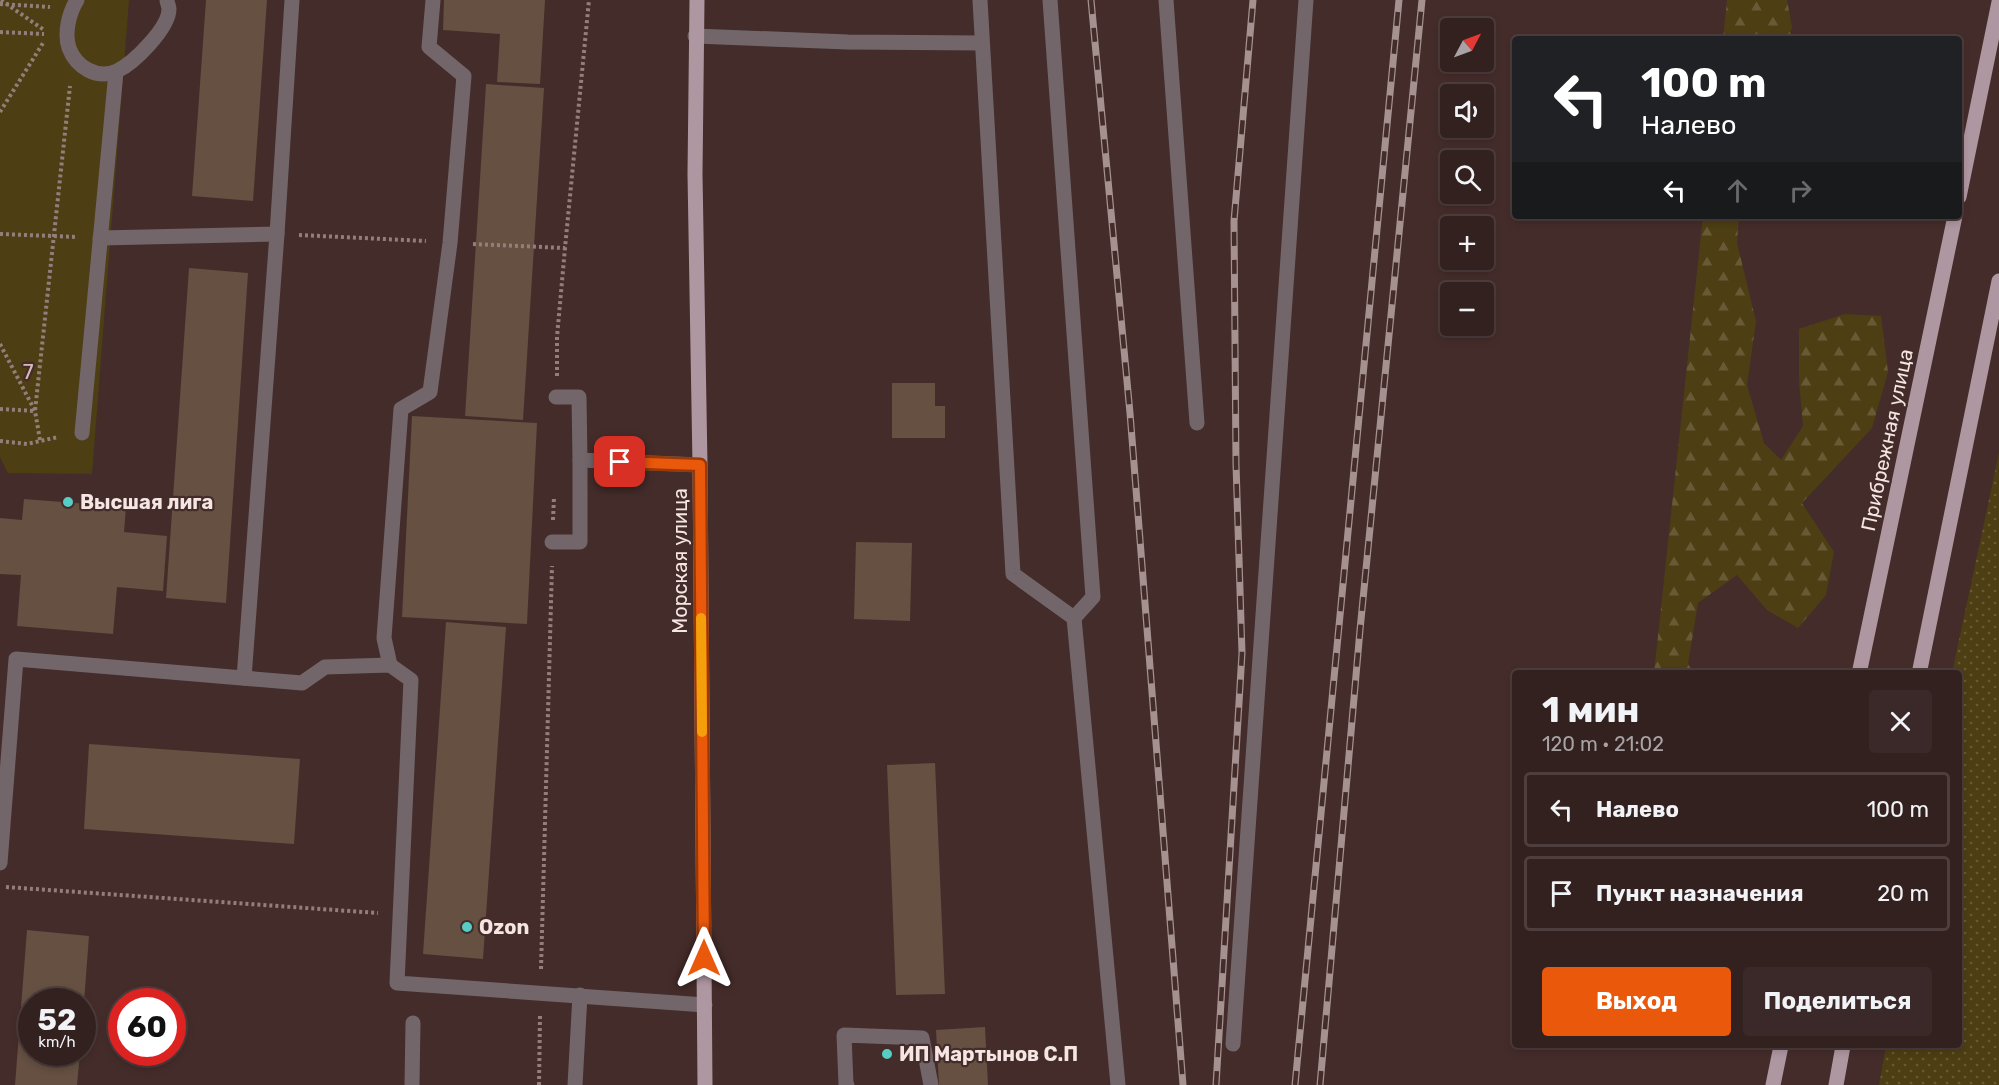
<!DOCTYPE html>
<html lang="ru">
<meta charset="utf-8">
<style>
:root{--surface:#332120;--page:#3b2929;--text:#f1f3f6;--muted:#a9a3a5;--line:#4e3e3e;--accent:#ea580c}
body{margin:0;font-family:Rubik,sans-serif;background:var(--page);color:var(--text);height:100vh;display:flex;flex-direction:column;font-size:22px;white-space:nowrap}
*{box-sizing:border-box;margin:0}
p{font-size:20px;color:var(--muted)}
.icon{flex:none;width:33px;height:33px;fill:none;stroke:currentColor;stroke-width:2;stroke-linecap:round;stroke-linejoin:round}
.map{position:relative;flex:1;overflow:hidden}
.side{position:absolute;left:1512px;top:670px;width:450px;height:378px;display:flex;flex-direction:column;background:var(--surface);border-radius:6px;box-shadow:0 3px 9px #0003,0 0 0 2px var(--line)}
.side>*{flex:none}
.top-card{position:absolute;left:1512px;top:36px;width:450px;height:183px;border-radius:6px;box-shadow:0 3px 9px #0003,0 0 0 2px var(--line);background:#202124;color:#fff;overflow:hidden}
.needle{width:39px;rotate:49deg}
.buttons{position:absolute;left:1440px;top:18px;display:grid;gap:12px}
.buttons a{display:grid;place-items:center;width:54px;height:54px;border-radius:6px;background:var(--surface);box-shadow:0 3px 9px #0003,0 0 0 2px var(--line);font-size:30px}
.speed{position:absolute;left:18px;top:988px;display:flex;gap:12px;font-size:30px;font-weight:700;text-align:center}
.speed>*{display:grid;place-content:center;width:78px;height:78px;border-radius:50%;background:var(--surface);box-shadow:0 3px 9px #0003,0 0 0 2px var(--line);line-height:1}
.speed small{font-size:15px;font-weight:400}
.speed .limit{border:9px solid #d22;background:#fff;color:#111}
.pin{position:absolute;display:grid;place-items:center;width:51px;height:51px;color:#fff;margin:-26px;border-radius:12px;box-shadow:0 3px 9px #0006}
.me{position:absolute;width:66px;margin:-33px;rotate:0deg;stroke-linejoin:round;filter:drop-shadow(0 0 4px #0008)}
.turn{display:flex;align-items:center;gap:21px;height:126px;padding:0 30px;font-size:27px}
.turn .icon{width:78px;height:78px;stroke-width:2.5}
.turn b{display:block;font-size:42px;line-height:51px}
.lanes{display:flex;align-items:center;height:57px;padding:0 30px;background:#0003;justify-content:center;gap:30px;direction:ltr}
.lanes .off{opacity:.35}
.round{display:grid;place-items:center;flex:none;width:63px;height:63px;border-radius:6px;background:var(--page)}
.headline{display:flex;align-items:center;justify-content:space-between;height:102px;padding:0 30px}
h1{font-size:36px;font-weight:700;line-height:45px}
.button{display:flex;gap:12px;margin-top:auto;padding:12px 30px}
.button a{flex:1;height:69px;border-radius:6px;background:var(--accent);color:#fff;font-size:24px;font-weight:700;line-height:69px;text-align:center}
.button a+a{background:var(--page);color:var(--text)}
ul{padding:0;list-style:none}
li{display:flex;align-items:center;gap:18px;height:75px;margin:0 12px 9px;padding:0 18px;border:3px solid var(--line);border-radius:6px}
li div{flex:1}
li b{display:block;font-size:22px}
li em{font-style:normal}
.map>svg:first-child{display:block}
.grass{fill:url(#grass-dots)}
.forest{fill:url(#forest-firs)}
.park{fill:#4d3e13}
.building{fill:#655041}
.lines{fill:none;stroke-linecap:round;stroke-linejoin:round}
.path{stroke:#937e7c;stroke-width:4;stroke-dasharray:3 3;stroke-linecap:butt}
.minor{stroke:#72666b;stroke-width:15}
.major{stroke:#af97a1;stroke-width:15}
.rail-casing{stroke:#a59290;stroke-width:7}
.rail{stroke:#442c2a;stroke-width:4.5;stroke-dasharray:14;stroke-linecap:butt}
.route-casing{stroke:#983908;stroke-width:15}
.route{stroke:#ea580c;stroke-width:10}
.slow{stroke:#f59e0b;stroke-width:10}
.poi-dot{fill:#56cec3;stroke:#442c2a;stroke-width:2}
.labels{text-anchor:middle;stroke-width:4.5;stroke-linejoin:round;paint-order:stroke}
.street-label{font-size:20px;fill:#f5e5e3;stroke:#442c2a}
.poi-label{font-size:20px;font-weight:bold;fill:#f5e5e3;stroke:#442c2a;text-anchor:start}
.neighbourhood-label{font-size:21px;letter-spacing:1.5px;fill:#dbbbb9;stroke:#442c2a}
</style>
<div class="map">
<svg width="1999" height="1085" viewBox="0 0 1999 1085">
<defs>
<pattern id="grass-dots" width="8" height="8" patternUnits="userSpaceOnUse" patternTransform="scale(1.5)"><rect width="8" height="8" fill="#4d3e13"/><path d="M2 2h.1M6 6h.1" fill="none" stroke="#675a35" stroke-width="1.8" stroke-linecap="round"/></pattern>
<pattern id="forest-firs" width="22" height="20" patternUnits="userSpaceOnUse" patternTransform="scale(1.5)"><rect width="22" height="20" fill="#4d3e13"/><path d="M5 1l3.5 6h-7zM16 11l3.5 6h-7z" fill="#675a35"/></pattern>
</defs>
<rect width="100%" height="100%" fill="#442c2a"/>
<path class="grass" d="M 1999,453 L 1999,1085 L 1879,1085 L 1886,1046 L 1959,1046 L 1959,674 L 1952,673 Z"/>
<g class="forest">
<path d="M 1727,0 L 1787,0 L 1792,27 L 1789,39 L 1723,39 Z"/>
<path d="M 1703,216 L 1739,216 L 1737,243 L 1756,321 L 1747,385 L 1764,443 L 1781,460 L 1803,426 L 1799,381 L 1799,329 L 1845,314 L 1881,316 L 1888,372 L 1872,428 L 1802,503 L 1834,552 L 1826,595 L 1798,628 L 1767,610 L 1737,575 L 1698,603 L 1688,664 L 1694,673 L 1654,673 Z"/>
</g>
<path class="park" d="M 0,0 L 129,0 L 92,474 L 8,473 L 0,457 Z"/>
<g class="building">
<path d="M 206,0 L 267,0 L 253,201 L 192,196 Z"/>
<path d="M 444,0 L 545,0 L 540,84 L 497,82 L 500,34 L 443,30 Z"/>
<path d="M 486,84 L 544,88 L 523,420 L 465,416 Z"/>
<path d="M 189,268 L 248,273 L 226,603 L 166,598 Z"/>
<path d="M 892,383 L 935,383 L 935,406 L 945,406 L 945,438 L 892,438 Z"/>
<path d="M 412,416 L 537,423 L 527,624 L 402,617 Z"/>
<path d="M 24,499 L 126,507 L 124,532 L 167,536 L 163,591 L 117,587 L 113,634 L 17,626 L 21,575 L 0,574 L 0,518 L 22,520 Z"/>
<path d="M 856,542 L 912,543 L 910,621 L 854,619 Z"/>
<path d="M 446,622 L 506,627 L 483,959 L 423,954 Z"/>
<path d="M 89,744 L 300,759 L 294,844 L 84,829 Z"/>
<path d="M 935,763 L 945,994 L 896,995 L 887,765 Z"/>
<path d="M 27,930 L 89,936 L 84,1002 L 32,1002 L 32,1053 L 80,1053 L 77,1085 L 15,1085 Z"/>
<path d="M 985,1027 L 988,1085 L 939,1085 L 936,1030 Z"/>
</g>
<g class="lines">
<g class="path">
<path d="M 1,0 L 44,30"/>
<path d="M 0,4 L 50,7"/>
<path d="M 0,32 L 44,34"/>
<path d="M 0,112 L 43,43"/>
<path d="M 0,234 L 78,237"/>
<path d="M 299,235 L 426,241"/>
<path d="M 473,244 L 565,248 L 589,0"/>
<path d="M 0,344 L 35,411 L 40,440"/>
<path d="M 557,376 L 557,337 L 565,248"/>
<path d="M 0,409 L 35,411 L 70,86"/>
<path d="M 0,441 L 27,444 L 58,437"/>
<path d="M 553,520 L 554,497"/>
<path d="M 6,887 L 378,913"/>
<path d="M 541,969 L 552,566"/>
<path d="M 539,1085 L 540,1016"/>
</g>
<g class="minor">
<path d="M 77,0 C 69,13 64,33 69,48 C 76,67 97,80 117,71 C 134,63 169,28 169,9 C 169,6 167,3 167,0"/>
<path d="M 980,0 L 1013,574 L 1074,618 L 1118,1085"/>
<path d="M 1050,0 L 1093,597 L 1074,618"/>
<path d="M 1166,0 L 1197,423"/>
<path d="M 695,36 L 848,42 L 982,43"/>
<path d="M 100,238 L 277,234"/>
<path d="M 556,397 L 579,397 L 580,460 L 700,465"/>
<path d="M 82,433 L 116,72"/>
<path d="M 552,542 L 580,542 L 580,460"/>
<path d="M 390,665 L 384,638 L 401,409 L 430,392 L 450,243 L 464,76 L 429,47 L 433,0"/>
<path d="M 244,678 L 277,234 L 292,0"/>
<path d="M 0,863 L 16,659 L 302,683 L 325,667 L 390,665 L 411,680 L 397,983 L 705,1005"/>
<path d="M 1233,1044 L 1306,0"/>
<path d="M 412,1085 L 413,1023"/>
<path d="M 575,1085 L 580,995"/>
<path d="M 847,1085 L 846,1084 L 844,1035 L 922,1038 L 931,1085"/>
</g>
<g class="major">
<path d="M 697,0 L 695,174 L 700,465 L 705,1085"/>
<path d="M 1959,197 L 1999,2"/>
<path d="M 1859,674 L 1955,216"/>
<path d="M 1919,674 L 1999,281"/>
<path d="M 1773,1085 L 1781,1046"/>
<path d="M 1836,1085 L 1843,1046"/>
</g>
<g class="rail-casing">
<g id="rail">
<path d="M 1091,0 L 1130,413 L 1183,1085"/>
<path d="M 1216,1085 L 1242,653 L 1236,464 L 1234,221 L 1253,0"/>
<path d="M 1295,1085 L 1399,0"/>
<path d="M 1320,1085 L 1360,630 L 1422,0"/>
</g>
</g>
<use href="#rail" class="rail"/>
</g>
<g class="lines">
<g class="route-casing">
<path id="route" d="M 620,462 L 700,465 L 704,958"/>
</g>
<use href="#route" class="route"/>
<path class="slow" d="M 701,618 L 702,732"/>
</g>
<g class="poi-dot">
<circle cx="68" cy="502" r="6"/>
<circle cx="467" cy="927" r="6"/>
<circle cx="887" cy="1054" r="6"/>
</g>
<g class="labels">
<g class="street-label">
<text transform="translate(1887 440) rotate(-78)" y="7">Прибрежная улица</text>
<text transform="translate(680 561) rotate(-90)" y="7">Морская улица</text>
</g>
<g class="poi-label">
<text x="80" y="509">Высшая лига</text>
<text x="479" y="934">Ozon</text>
<text x="899" y="1061">ИП Мартынов С.П</text>
</g>
<g class="neighbourhood-label">
<text x="29" y="379">7</text>
</g>
</g>
</svg>
<div class="buttons">
<a><svg class="needle" viewBox="-14 -14 28 28"><path d="M0-13l5 13h-10z" fill="#e53935"/><path d="M0 13l5-13h-10z" fill="#a9a3a5"/></svg></a>
<a><svg class="icon" aria-label="sound" viewBox="0 0 24 24"><path d="M4 9h4l5-4v14l-5-4H4zM17 9q2 3 0 6"/></svg></a>
<a><svg class="icon" aria-label="search" viewBox="0 0 24 24"><circle cx="10" cy="10" r="6"/><path d="M15 15l6 6"/></svg></a>
<a>+</a>
<a>−</a>
</div>
<div class="speed"><div>52<small>km/h</small></div><div class="limit">60</div></div>
<div class="pin" style="left:620px;top:462px;background:#d93025"><svg class="icon" aria-label="arrive" viewBox="0 0 24 24"><path d="M6 21V4h12l-3 4 3 4H6"/></svg></div>
<svg class="me" style="left:704px;top:958px" viewBox="-20 -20 40 40"><path d="M0-17L14 15 0 8-14 15z" fill="#ea580c" stroke="#fff" stroke-width="4"/></svg>
<div class="top-card">
<div class="turn"><svg class="icon" aria-label="left" viewBox="0 0 24 24"><path d="M17 20v-9H6M10 6l-5 5 5 5"/></svg><div><b>100 m</b>Налево</div></div>
<div class="lanes"><svg class="icon" aria-label="left" viewBox="0 0 24 24"><path d="M17 20v-9H6M10 6l-5 5 5 5"/></svg><svg class="icon off" aria-label="ahead" viewBox="0 0 24 24"><path d="M12 20V5M6 11l6-6 6 6"/></svg><svg class="icon off" aria-label="right" viewBox="0 0 24 24"><path d="M7 20v-9h11M14 6l5 5-5 5"/></svg></div>
</div>
<section class="side">
<div class="headline"><div><h1>1 мин</h1><p>120 m · 21:02</p></div><a class="round"><svg class="icon" aria-label="close" viewBox="0 0 24 24"><path d="M6 6l12 12M18 6L6 18"/></svg></a></div>
<ul>
<li><svg class="icon" aria-label="left" viewBox="0 0 24 24"><path d="M17 20v-9H6M10 6l-5 5 5 5"/></svg><div><b>Налево</b></div><em>100 m</em></li>
<li><svg class="icon" aria-label="arrive" viewBox="0 0 24 24"><path d="M6 21V4h12l-3 4 3 4H6"/></svg><div><b>Пункт назначения</b></div><em>20 m</em></li>
</ul>
<div class="button"><a>Выход</a><a>Поделиться</a></div>
</section>
</div>
